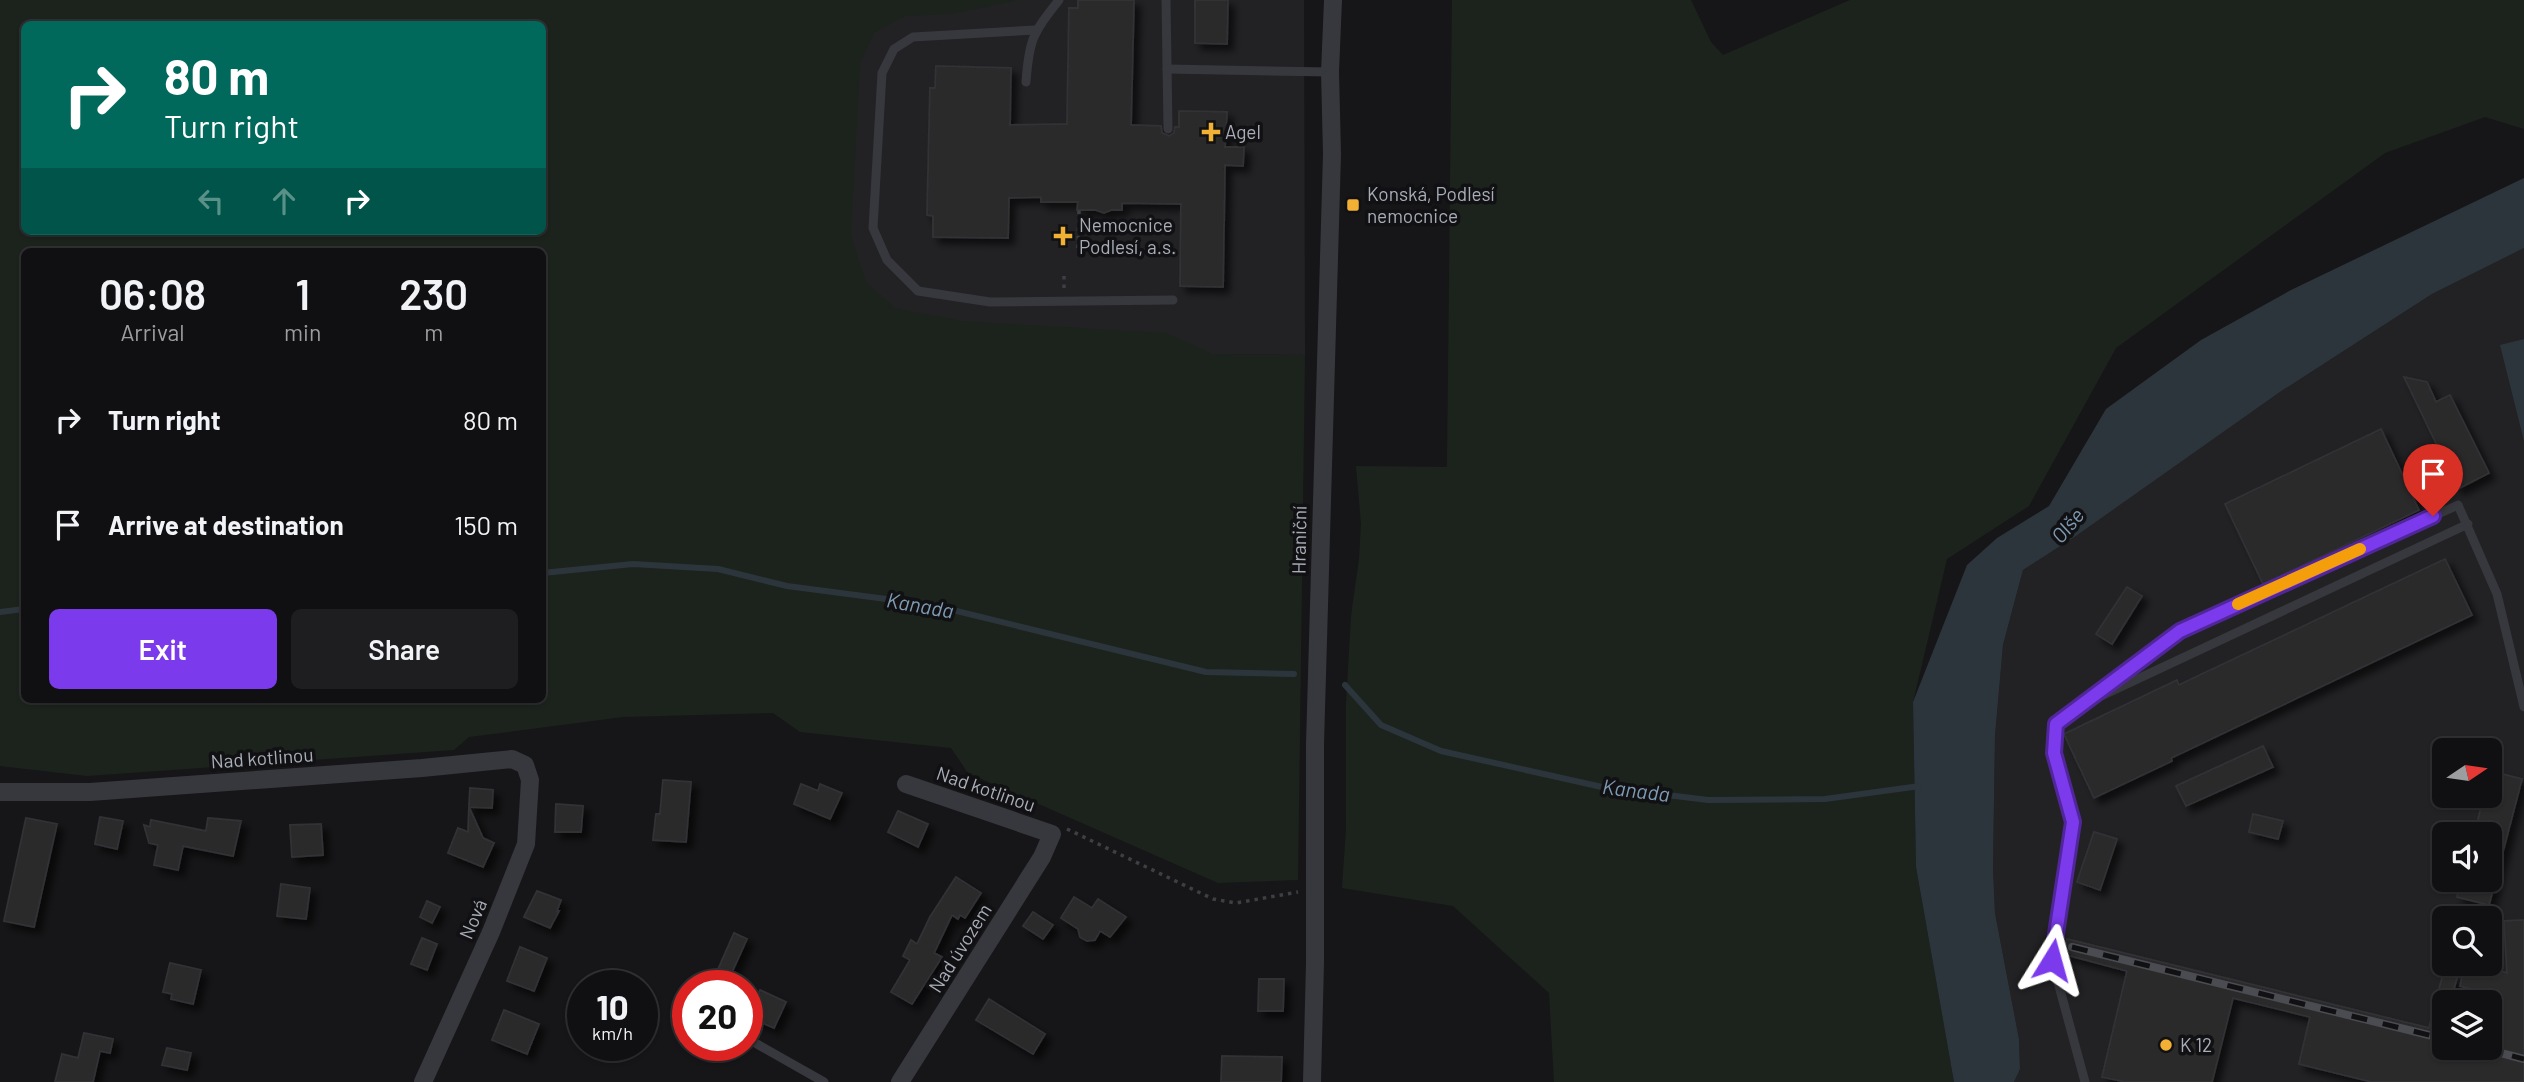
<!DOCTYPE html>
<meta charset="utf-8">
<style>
:root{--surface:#101012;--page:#1e1e20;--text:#f1f3f6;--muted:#9c9d9f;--line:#303032;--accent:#7c3aed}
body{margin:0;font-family:Barlow,sans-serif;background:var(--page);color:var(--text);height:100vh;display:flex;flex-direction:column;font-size:26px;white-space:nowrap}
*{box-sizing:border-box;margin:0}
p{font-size:23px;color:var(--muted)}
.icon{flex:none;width:38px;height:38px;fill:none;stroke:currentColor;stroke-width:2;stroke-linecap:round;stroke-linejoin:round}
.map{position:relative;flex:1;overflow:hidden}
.details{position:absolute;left:21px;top:248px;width:525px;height:455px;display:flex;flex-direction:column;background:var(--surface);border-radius:10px;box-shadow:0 2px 5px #0004,0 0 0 2px var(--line)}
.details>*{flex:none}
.guide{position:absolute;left:21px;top:21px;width:525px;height:214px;border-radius:10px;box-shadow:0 2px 5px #0004,0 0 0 2px var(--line);background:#00695c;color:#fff;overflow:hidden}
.needle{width:46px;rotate:77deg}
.fabs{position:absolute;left:2432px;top:738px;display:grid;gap:14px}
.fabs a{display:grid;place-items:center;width:70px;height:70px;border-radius:10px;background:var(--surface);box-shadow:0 2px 5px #0004,0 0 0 2px var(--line);font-size:35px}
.speed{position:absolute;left:567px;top:970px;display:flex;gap:14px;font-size:35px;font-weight:700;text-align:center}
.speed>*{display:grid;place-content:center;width:91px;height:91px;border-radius:50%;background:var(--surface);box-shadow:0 2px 5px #0004,0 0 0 2px var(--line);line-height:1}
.speed small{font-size:18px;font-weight:400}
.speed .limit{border:10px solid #d22;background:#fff;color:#111}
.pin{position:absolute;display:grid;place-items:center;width:60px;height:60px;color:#fff;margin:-72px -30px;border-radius:50% 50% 50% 0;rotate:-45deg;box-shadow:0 0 7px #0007}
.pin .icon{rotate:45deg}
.me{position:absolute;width:77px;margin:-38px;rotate:8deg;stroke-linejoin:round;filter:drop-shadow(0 0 5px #0008)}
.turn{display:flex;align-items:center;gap:24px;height:147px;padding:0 28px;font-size:32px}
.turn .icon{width:91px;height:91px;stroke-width:2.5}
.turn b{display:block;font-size:49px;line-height:60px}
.lanes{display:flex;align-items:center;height:66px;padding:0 28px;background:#0003;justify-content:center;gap:35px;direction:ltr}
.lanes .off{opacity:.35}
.eta{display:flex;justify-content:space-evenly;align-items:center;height:119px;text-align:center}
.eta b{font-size:42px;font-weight:600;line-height:49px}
.action{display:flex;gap:14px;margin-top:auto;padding:14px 28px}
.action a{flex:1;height:80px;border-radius:10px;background:var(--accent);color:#fff;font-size:28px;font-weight:600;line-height:80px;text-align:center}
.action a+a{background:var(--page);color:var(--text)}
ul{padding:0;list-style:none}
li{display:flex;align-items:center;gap:21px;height:105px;padding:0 28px}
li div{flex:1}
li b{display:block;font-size:26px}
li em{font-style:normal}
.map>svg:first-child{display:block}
.built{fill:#222225;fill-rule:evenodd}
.green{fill:#1c231d;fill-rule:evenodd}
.water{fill:#2c353c}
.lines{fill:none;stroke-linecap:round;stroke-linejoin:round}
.stream{stroke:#2c353c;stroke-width:6}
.building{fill:#29292c;stroke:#303034;stroke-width:2;filter:url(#shadow)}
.path{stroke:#3d3f44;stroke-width:3.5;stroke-dasharray:3.5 5;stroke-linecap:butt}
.service{stroke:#37383d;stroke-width:9}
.minor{stroke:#37383d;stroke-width:18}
.rail-casing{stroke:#4a4c52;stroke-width:8}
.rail{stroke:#111113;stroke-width:5;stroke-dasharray:16;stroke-linecap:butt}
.route-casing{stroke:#51269a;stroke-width:18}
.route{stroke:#7c3aed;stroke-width:12}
.slow{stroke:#f59e0b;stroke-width:12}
.poi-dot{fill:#f2b134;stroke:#111113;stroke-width:2.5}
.labels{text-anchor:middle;stroke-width:7;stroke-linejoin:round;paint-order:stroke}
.poi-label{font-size:19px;fill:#a8adb8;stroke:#111113;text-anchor:start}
.street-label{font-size:19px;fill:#a8adb8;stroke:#111113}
.water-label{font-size:21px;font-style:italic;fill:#7f9bb3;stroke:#111113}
</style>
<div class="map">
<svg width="2524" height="1082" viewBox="0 0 2524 1082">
<defs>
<filter id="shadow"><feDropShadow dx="6" dy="6" stdDeviation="3.5" flood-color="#0009"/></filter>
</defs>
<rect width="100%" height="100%" fill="#161618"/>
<g class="built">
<path d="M 823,0 L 1304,0 L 1305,355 L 821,352 Z"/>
<path d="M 2524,248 L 2524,1082 L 2014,1082 L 2020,1069 L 2019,1039 L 1995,913 L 1993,869 L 1995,736 L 2003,645 L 2023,570 L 2076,536 L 2280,392 L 2432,294 ZM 2445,751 L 2490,751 L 2490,796 L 2445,796 ZM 2445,835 L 2490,835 L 2490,880 L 2445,880 ZM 2445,919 L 2490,919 L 2490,964 L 2445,964 ZM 2445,1003 L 2490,1003 L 2490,1048 L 2445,1048 Z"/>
</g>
<g class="green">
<path d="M 0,0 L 1019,0 L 952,14 L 905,16 L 874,33 L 860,64 L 851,235 L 866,282 L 895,308 L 962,321 L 1167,333 L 1212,354 L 1305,355 L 1298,880 L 1218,883 L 968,773 L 951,748 L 800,732 L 773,713 L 623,717 L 469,737 L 454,750 L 87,776 L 0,766 ZM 24,24 L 542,24 L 542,231 L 24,231 ZM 24,252 L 542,252 L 542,700 L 24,700 Z"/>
<path d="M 1452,0 L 1691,0 L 1711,42 L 1723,55 L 1850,0 L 2524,0 L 2524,129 L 2485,117 L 2385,153 L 2116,348 L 2029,506 L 1947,559 L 1913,702 L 1916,867 L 1954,1082 L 1554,1082 L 1549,993 L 1453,906 L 1342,888 L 1346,829 L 1346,704 L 1351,616 L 1359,559 L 1361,524 L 1356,466 L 1447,467 Z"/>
</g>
<g class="water">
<path d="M 2524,178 L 2524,248 L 2432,294 L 2280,392 L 2076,536 L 2023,570 L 2003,645 L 1995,736 L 1993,869 L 1995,913 L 2019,1039 L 2020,1069 L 2014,1082 L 1954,1082 L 1916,867 L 1913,702 L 1967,565 L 1997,538 L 2049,506 L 2106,409 L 2201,340 L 2291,290 Z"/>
<path d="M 2524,339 L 2524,441 L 2500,345 Z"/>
</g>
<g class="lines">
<g class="stream">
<path d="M 542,573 L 633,564 L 718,569 L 787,586 L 932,605 L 1206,672 L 1294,674"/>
<path d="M 0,612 L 24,609"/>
<path d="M 1345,685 L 1381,725 L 1441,751 L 1602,787 L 1708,800 L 1825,799 L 1920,786"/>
</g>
</g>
<g class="building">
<path d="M 1078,0 L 1134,0 L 1131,125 L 1161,126 L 1162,133 L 1169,136 L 1174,133 L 1175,127 L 1179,127 L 1179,111 L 1227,112 L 1225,147 L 1244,147 L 1243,166 L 1225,165 L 1223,287 L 1180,286 L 1181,204 L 1122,203 L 1122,210 L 1111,210 L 1104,213 L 1096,210 L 1077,210 L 1078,202 L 1041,202 L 1041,197 L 1009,198 L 1008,238 L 933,237 L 933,216 L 927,215 L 930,88 L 935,88 L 936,66 L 1011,68 L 1010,125 L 1067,124 L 1069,8 L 1078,8 Z"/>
<path d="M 1195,0 L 1228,0 L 1227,44 L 1195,43 Z"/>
<path d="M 2404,377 L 2427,382 L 2436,402 L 2450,395 L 2489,473 L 2458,489 Z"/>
<path d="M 2381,429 L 2419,510 L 2263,584 L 2225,504 Z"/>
<path d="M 2445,559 L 2472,615 L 2171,758 L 2172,761 L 2094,798 L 2064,734 L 2177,680 L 2179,685 Z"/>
<path d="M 2127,587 L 2142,596 L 2112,644 L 2096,634 Z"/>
<path d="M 2263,746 L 2273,767 L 2186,806 L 2176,786 Z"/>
<path d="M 2490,771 L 2522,779 L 2489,905 L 2457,897 L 2461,880 L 2490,880 L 2490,835 L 2474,835 L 2484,796 L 2490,796 Z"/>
<path d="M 663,780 L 691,782 L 686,842 L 653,840 L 656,814 L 660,814 Z"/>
<path d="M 801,784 L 818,791 L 820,784 L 842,793 L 830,819 L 794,804 Z"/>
<path d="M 470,788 L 493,790 L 492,808 L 469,807 Z"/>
<path d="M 556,804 L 583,806 L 581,832 L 555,832 Z"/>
<path d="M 469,807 L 483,838 L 494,843 L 483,867 L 448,853 L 458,828 L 468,832 Z"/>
<path d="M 898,811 L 928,824 L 918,847 L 888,832 Z"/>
<path d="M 2253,814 L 2283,821 L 2278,839 L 2249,832 Z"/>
<path d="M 100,817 L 123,821 L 117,849 L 95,844 Z"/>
<path d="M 26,818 L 57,824 L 34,927 L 4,921 Z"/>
<path d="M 208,818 L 241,821 L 233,856 L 183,846 L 178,870 L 154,865 L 158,845 L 149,843 L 144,825 L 150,827 L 151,820 L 206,831 Z"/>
<path d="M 321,824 L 323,855 L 292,857 L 290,825 Z"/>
<path d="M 2094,832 L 2117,839 L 2100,890 L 2077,882 Z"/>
<path d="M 956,877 L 981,893 L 965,918 L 960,915 L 958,919 L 952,915 L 934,953 L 942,957 L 912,1004 L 891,992 L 910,960 L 903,956 L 911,940 L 917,944 L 930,917 Z"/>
<path d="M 281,884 L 310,888 L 306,919 L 277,916 Z"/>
<path d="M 537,891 L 561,900 L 557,911 L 559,911 L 550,928 L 524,917 Z"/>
<path d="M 1074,897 L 1092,908 L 1098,899 L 1126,917 L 1110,937 L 1100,931 L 1095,940 L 1087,941 L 1080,937 L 1078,929 L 1061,918 Z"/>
<path d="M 427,901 L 440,907 L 432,923 L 420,917 Z"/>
<path d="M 1033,912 L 1053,925 L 1043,939 L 1023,926 Z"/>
<path d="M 2524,920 L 2524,1082 L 2372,1082 L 2299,1064 L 2310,1017 L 2233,998 L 2212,1082 L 2126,1082 L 2102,1077 L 2127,971 L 2063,954 L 2067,939 L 2429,1028 L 2443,974 L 2457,978 L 2450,1003 L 2445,1003 L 2445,1028 L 2440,1048 L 2490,1048 L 2490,994 L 2460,986 L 2464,968 L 2494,975 L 2496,970 L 2507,973 L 2504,921 Z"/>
<path d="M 734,933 L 747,939 L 732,972 L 736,973 L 730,985 L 711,985 Z"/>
<path d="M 422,938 L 437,944 L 427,970 L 411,964 Z"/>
<path d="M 520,947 L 547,958 L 534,991 L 507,981 Z"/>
<path d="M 170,963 L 201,970 L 193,1004 L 171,999 L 172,994 L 163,992 Z"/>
<path d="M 1259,979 L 1284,979 L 1283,1011 L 1258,1011 Z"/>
<path d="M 760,990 L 786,1002 L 774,1028 L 748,1017 Z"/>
<path d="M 989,999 L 1045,1034 L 1033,1054 L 976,1020 Z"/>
<path d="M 504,1010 L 539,1024 L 527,1054 L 492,1040 Z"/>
<path d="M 84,1033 L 113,1039 L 110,1053 L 100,1051 L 93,1082 L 55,1082 L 62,1054 L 78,1058 Z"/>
<path d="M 167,1048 L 191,1053 L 187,1070 L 162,1065 Z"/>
<path d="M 1222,1056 L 1282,1057 L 1281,1082 L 1221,1082 Z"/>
</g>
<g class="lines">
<g class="path">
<path d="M 1078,248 L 1079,210"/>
<path d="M 1064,288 L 1064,276"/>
<path d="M 1067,829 L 1213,899 L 1236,903 L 1298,892"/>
</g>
<g class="service">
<path d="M 1166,0 L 1168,129"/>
<path d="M 1035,30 L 913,37 L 894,49 L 882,73 L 873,228 L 887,260 L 918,291 L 990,302 L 1173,300"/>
<path d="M 1167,69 L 1330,72"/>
<path d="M 1026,82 C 1029,39 1033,33 1059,0"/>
<path d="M 2095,695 L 2180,631 L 2458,505 L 2497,594 L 2524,707"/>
<path d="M 757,1044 L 824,1082"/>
<path d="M 2085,1082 L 2052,960 L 2073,822 L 2054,753 L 2056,724 L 2080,706 L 2468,524"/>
</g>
<g class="minor">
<path d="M 0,792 L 90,792 L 422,768 L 512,759 L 525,765 L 530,780 L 526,844 L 491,932 L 423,1082"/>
<path d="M 900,1082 L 1042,857 L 1052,834 L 906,784"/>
<path d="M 1312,1082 L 1315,963 L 1315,744 L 1332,154 L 1330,72 L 1333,0"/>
</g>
<g class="rail-casing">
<g id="rail">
<path d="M 2072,947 L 2445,1039"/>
<path d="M 2481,1048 L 2524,1059"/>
</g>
</g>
<use href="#rail" class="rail"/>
</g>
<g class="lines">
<g class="route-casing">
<path id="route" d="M 2052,960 L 2073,822 L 2054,753 L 2056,724 L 2180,631 L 2433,516"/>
</g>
<use href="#route" class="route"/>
<path class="slow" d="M 2238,604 L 2360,549"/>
</g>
<g class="poi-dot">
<path d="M1207.5 121.5h7v7h7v7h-7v7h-7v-7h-7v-7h7z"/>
<rect x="1346" y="198" width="14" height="14" rx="3.5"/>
<path d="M1059.5 225.5h7v7h7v7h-7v7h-7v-7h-7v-7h7z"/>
<circle cx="2166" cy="1045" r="7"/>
</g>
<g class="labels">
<g class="poi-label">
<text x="1225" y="139">Agel</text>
<text x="1367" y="201">Konská, Podlesí<tspan x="1367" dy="22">nemocnice</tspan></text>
<text x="1079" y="232">Nemocnice<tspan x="1079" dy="22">Podlesí, a.s.</tspan></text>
<text x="2180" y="1052">K 12</text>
</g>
<g class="street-label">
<text transform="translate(1299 540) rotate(-89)" y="7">Hraniční</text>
<text transform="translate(262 758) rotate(-4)" y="7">Nad kotlinou</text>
<text transform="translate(986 789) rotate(19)" y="7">Nad kotlinou</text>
<text transform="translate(473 919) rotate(-67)" y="7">Nová</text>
<text transform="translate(960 948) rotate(-58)" y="7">Nad úvozem</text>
</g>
<g class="water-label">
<text transform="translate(2068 526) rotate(-50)" y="7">Olše</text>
<text transform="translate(920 606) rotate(10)" y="7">Kanada</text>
<text transform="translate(1636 791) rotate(7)" y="7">Kanada</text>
</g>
</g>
</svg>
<div class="fabs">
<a><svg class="needle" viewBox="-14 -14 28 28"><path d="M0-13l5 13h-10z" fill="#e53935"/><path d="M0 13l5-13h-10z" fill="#9c9d9f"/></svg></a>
<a><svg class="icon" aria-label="sound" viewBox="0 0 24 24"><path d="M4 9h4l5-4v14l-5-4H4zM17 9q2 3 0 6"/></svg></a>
<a><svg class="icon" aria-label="search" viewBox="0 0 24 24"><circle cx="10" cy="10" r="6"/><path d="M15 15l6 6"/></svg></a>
<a><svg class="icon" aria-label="layers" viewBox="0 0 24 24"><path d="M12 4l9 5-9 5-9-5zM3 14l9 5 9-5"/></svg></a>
</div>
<div class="speed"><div>10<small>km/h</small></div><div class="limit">20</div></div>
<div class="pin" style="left:2433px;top:516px;background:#d93025"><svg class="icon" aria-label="arrive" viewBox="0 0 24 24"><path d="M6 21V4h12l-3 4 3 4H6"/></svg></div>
<svg class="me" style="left:2052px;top:960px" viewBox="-20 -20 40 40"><path d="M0-17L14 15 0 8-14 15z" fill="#7c3aed" stroke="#fff" stroke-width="4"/></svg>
<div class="guide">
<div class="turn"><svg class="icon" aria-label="right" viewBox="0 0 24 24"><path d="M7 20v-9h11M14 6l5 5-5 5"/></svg><div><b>80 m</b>Turn right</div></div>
<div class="lanes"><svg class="icon off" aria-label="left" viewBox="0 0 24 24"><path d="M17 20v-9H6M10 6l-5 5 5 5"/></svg><svg class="icon off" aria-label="ahead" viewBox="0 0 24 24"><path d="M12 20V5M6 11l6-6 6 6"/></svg><svg class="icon" aria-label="right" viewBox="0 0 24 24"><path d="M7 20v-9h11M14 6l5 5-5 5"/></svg></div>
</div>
<section class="details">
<div class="eta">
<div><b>06:08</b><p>Arrival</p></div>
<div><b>1</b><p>min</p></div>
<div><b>230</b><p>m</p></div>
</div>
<ul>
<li><svg class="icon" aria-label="right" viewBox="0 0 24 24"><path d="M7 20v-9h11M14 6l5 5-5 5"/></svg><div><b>Turn right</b></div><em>80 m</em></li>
<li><svg class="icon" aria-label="arrive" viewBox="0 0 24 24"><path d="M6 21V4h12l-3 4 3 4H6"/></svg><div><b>Arrive at destination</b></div><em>150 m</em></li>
</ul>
<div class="action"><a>Exit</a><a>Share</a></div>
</section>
</div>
